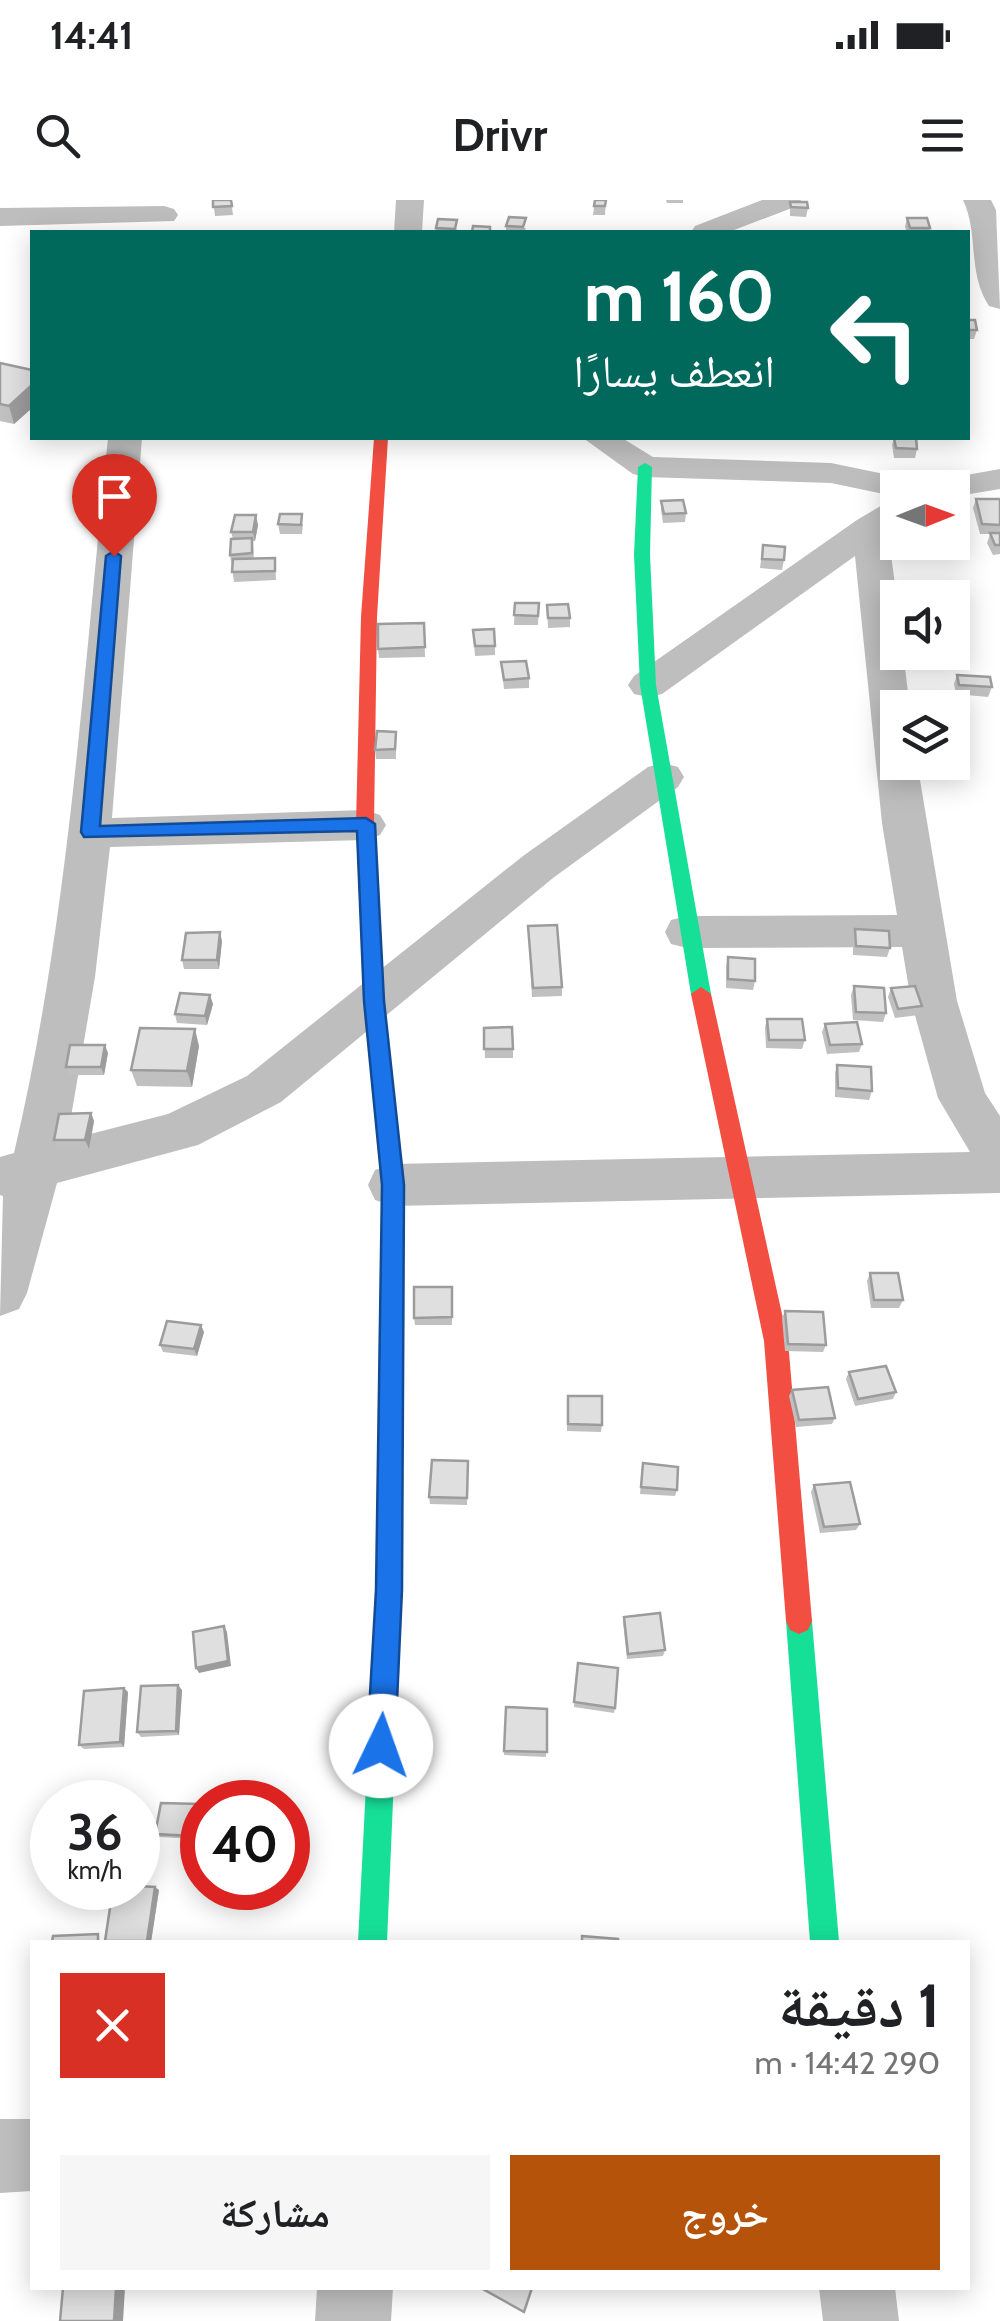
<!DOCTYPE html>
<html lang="ar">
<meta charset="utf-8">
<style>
:root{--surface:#fff;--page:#f6f6f6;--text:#202124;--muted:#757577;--accent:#b45309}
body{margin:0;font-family:Cabin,"Noto Naskh Arabic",sans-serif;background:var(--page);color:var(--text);direction:rtl;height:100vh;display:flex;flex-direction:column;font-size:38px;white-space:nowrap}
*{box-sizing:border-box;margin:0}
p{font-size:32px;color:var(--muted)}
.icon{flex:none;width:55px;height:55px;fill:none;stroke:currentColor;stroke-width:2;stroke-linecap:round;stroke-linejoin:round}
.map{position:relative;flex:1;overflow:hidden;direction:ltr}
.panel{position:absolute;left:30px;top:1740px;width:940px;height:350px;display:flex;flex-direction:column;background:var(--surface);border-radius:0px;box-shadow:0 5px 25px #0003;direction:rtl}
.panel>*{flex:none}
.top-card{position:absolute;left:30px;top:30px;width:940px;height:210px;border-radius:0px;box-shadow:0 5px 25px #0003;direction:rtl;background:#00695c;color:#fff;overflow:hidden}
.needle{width:65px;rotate:89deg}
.buttons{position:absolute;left:880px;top:270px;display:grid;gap:20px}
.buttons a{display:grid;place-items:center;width:90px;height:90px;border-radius:0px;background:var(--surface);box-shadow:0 5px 25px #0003;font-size:50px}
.speed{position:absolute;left:30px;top:1580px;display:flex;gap:20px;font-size:50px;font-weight:700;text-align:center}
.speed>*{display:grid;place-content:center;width:130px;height:130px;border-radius:50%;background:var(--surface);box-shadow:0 5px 25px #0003;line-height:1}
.speed small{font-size:25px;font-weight:400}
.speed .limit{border:15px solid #d22;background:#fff;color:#111}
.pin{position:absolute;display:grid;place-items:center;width:85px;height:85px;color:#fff;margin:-102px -42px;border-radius:50% 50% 50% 0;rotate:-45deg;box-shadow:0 0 10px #0007}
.pin .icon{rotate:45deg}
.me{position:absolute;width:110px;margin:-55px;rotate:3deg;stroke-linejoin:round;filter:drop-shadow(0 0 8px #0008)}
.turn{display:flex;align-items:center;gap:35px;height:210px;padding:0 30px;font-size:45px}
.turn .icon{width:130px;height:130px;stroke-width:2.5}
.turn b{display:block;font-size:70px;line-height:85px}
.round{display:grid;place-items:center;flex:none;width:105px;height:105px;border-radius:0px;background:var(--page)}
.summary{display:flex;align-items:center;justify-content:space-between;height:170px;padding:0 30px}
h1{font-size:60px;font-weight:700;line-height:75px}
.button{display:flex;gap:20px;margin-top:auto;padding:20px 30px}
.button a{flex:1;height:115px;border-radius:0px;background:var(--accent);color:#fff;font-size:40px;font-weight:700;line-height:115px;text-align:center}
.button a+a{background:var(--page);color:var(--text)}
.status{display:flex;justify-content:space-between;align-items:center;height:70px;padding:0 50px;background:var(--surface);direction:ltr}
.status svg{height:28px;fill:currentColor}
header{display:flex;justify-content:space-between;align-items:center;height:130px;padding:0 30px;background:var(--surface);font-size:45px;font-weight:700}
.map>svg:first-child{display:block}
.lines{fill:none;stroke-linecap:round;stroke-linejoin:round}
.street{fill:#bebebe;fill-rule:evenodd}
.fast{fill:#16e098;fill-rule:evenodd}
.jam{fill:#f24e42;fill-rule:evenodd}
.wall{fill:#c0c0c0}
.shaded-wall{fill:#9c9c9c}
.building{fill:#dfdfdf;stroke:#9c9c9c;stroke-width:2.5}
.route{fill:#1a73e8;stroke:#114b97;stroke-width:2.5}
</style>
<div class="status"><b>14:41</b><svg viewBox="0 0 49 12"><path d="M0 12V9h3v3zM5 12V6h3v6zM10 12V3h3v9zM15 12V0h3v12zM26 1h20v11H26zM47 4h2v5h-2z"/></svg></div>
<header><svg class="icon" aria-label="menu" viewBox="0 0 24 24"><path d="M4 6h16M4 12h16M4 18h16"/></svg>Drivr<svg class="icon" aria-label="search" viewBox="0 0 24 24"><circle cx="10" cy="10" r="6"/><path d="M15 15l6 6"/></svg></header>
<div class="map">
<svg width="1000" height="2121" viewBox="0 0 1000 2121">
<rect width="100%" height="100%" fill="#fff"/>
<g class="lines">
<g class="street">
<path d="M 396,0 L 424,0 L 422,32 L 394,32 Z"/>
<path d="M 762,0 L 801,0 L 797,6 L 729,32 L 691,32 L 695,26 Z"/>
<path d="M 963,0 L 991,0 L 996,10 L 1000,109 L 989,106 C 967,73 979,33 963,0 Z"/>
<path d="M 164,6 L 174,9 L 178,15 L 174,21 L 0,26 L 0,8 Z"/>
<path d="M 108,238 L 142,238 L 112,618 L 365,610 L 380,615 L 386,625 L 380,635 L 365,640 L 110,647 L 95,777 L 67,940 L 168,914 L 247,876 L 523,656 L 648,567 L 663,563 L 678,567 L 684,577 L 678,587 L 553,678 L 281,902 L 198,945 L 57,983 L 27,1093 L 19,1109 L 0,1116 L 3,996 L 0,995 L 0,957 L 14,953 C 69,719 83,477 108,238 Z"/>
<path d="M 583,238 L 622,238 L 653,257 L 831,263 L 918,281 L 923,288 L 898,288 L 898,297 L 831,283 L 645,277 L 633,274 Z"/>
<path d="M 1000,269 L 1000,289 L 952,297 L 952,288 L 928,288 L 933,281 Z"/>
<path d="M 898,301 L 898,326 L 888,333 L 898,406 L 898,452 L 903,452 L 910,508 L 898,508 L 898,562 L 917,562 L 957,801 L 985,893 L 1000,916 L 1000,993 L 393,1006 L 375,1000 L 368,985 L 375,970 L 393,964 L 970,952 L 938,898 L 911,801 L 902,747 L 687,748 L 671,744 L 665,732 L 671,720 L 687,716 L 897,715 L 882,623 L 855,356 L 662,494 L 648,497 L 634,494 L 628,485 L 634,476 L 857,320 L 884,304 Z"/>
<path d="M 0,1919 L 32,1919 L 32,1991 L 0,1993 Z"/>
<path d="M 317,2088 L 393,2088 L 391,2121 L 315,2121 Z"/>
<path d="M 819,2088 L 895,2088 L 899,2121 L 823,2121 Z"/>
</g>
<g class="fast">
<path d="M 645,263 L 652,267 L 650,355 L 656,485 L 711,794 L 701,801 L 691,794 L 640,485 L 634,355 L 638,267 Z"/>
<path d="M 373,782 L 383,789 L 404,985 L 402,1389 L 387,1742 L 358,1742 L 376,1389 L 382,985 L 363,789 Z"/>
<path d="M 799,1408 L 808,1412 L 812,1421 L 839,1742 L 810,1742 L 786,1421 L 790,1412 Z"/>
</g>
<g class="jam">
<path d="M 374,238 L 388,238 L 377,417 L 374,625 L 383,789 L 373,796 L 363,789 L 356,625 L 361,417 Z"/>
<path d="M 701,787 L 711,794 L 788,1141 L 812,1421 L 808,1430 L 799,1434 L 790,1430 L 786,1421 L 764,1141 L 691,794 Z"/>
</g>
</g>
<g class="wall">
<path d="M 213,0 L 231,0 L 233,15 L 215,16 Z"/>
<path d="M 595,0 L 606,0 L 605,15 L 593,15 Z"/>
<path d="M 666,0 L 683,0 L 683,3 L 667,3 Z"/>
<path d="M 790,2 L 808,8 L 806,17 L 790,16 Z"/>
<path d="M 907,18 L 930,28 L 929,32 L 907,32 L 905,27 Z"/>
<path d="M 506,26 L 526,28 L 524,32 L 506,32 Z"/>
<path d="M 436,28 L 457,29 L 456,32 L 436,32 Z"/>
<path d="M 968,120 L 977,130 L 974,139 L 968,139 Z"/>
<path d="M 0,163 L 32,170 L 32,208 L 14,224 L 0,221 Z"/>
<path d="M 894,238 L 938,238 L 938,240 L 916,238 L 917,249 L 915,258 L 894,258 L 892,245 Z"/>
<path d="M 976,299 L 1000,299 L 1000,354 L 993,355 L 987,343 L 990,334 L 980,334 L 973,308 Z"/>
<path d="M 661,301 L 686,313 L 685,322 L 663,323 L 661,310 Z"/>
<path d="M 278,324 L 303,324 L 302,334 L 280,334 Z"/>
<path d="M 258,325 L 255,341 L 253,341 L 254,359 L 275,358 L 276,380 L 234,382 L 230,355 L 233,339 L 231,332 Z"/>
<path d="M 763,345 L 784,360 L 782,370 L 760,368 Z"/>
<path d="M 515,403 L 539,403 L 538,425 L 514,425 Z"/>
<path d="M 547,405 L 570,418 L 570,427 L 548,428 Z"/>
<path d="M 424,423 L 425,457 L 379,458 L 378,449 Z"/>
<path d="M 473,430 L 495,446 L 495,455 L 475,456 Z"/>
<path d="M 501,462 L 529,478 L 529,488 L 504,489 Z"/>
<path d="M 957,475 L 992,487 L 988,497 L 956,494 L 954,484 Z"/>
<path d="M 952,513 L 960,530 L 957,539 L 952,539 Z"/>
<path d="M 396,532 L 396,559 L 376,559 L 375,550 Z"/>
<path d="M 528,726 L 562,787 L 562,796 L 532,797 Z"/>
<path d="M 855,729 L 890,748 L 887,757 L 853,755 L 853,738 Z"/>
<path d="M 222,741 L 219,769 L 184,769 L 182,760 Z"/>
<path d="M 728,757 L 755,781 L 753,790 L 726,788 L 726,766 Z"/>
<path d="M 854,786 L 886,813 L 883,822 L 853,820 L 851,795 Z"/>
<path d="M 891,788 L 922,806 L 919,815 L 895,818 L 888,797 Z"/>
<path d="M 213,804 L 207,825 L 177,823 L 175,814 Z"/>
<path d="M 767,819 L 805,840 L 802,849 L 766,848 L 765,827 Z"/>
<path d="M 825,824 L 862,844 L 859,852 L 827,854 L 822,832 Z"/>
<path d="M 484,828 L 513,849 L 513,858 L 485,858 Z"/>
<path d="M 199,846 L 192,887 L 137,886 L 131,870 Z"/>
<path d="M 108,853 L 104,875 L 69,875 L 66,867 Z"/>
<path d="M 837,865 L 872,891 L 869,900 L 835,897 L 835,873 Z"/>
<path d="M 91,913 L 94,921 L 89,949 L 57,948 L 54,940 Z"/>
<path d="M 870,1073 L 903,1100 L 899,1108 L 871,1108 L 867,1081 Z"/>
<path d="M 452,1087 L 452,1125 L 415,1125 L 414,1118 Z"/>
<path d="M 785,1111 L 826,1145 L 823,1152 L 785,1151 L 782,1118 Z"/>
<path d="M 204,1132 L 197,1156 L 163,1152 L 160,1145 Z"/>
<path d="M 849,1172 L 896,1192 L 893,1199 L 855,1206 L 846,1179 Z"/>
<path d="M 792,1190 L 835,1218 L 832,1224 L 796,1227 L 789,1196 Z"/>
<path d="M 567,1203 L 602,1225 L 601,1232 L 567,1231 Z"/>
<path d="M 468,1261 L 467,1305 L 430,1304 L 429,1297 Z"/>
<path d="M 643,1263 L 677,1290 L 675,1296 L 640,1294 Z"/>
<path d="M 814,1285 L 860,1324 L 856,1330 L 820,1333 L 811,1292 Z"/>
<path d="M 624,1417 L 665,1450 L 663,1456 L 627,1459 L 623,1422 Z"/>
<path d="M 578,1463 L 615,1508 L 614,1513 L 574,1507 Z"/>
<path d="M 182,1490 L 179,1535 L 141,1537 L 137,1532 Z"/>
<path d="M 128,1492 L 124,1547 L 84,1549 L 79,1545 Z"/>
<path d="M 506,1507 L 547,1509 L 546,1557 L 504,1555 Z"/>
<path d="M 199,1604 L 202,1608 L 197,1639 L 159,1637 L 155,1634 Z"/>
<path d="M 159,1690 L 151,1742 L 109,1742 L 105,1741 Z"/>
</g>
<g class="shaded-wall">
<path d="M 32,185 L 32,208 L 14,224 L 9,206 Z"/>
<path d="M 256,315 L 258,325 L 255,341 L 253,332 Z"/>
<path d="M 220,732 L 222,741 L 219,769 L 217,760 Z"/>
<path d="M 210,795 L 213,804 L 207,825 L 205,816 Z"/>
<path d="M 195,829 L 199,846 L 192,887 L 187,871 Z"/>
<path d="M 105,845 L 108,853 L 104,875 L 101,867 Z"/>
<path d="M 91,913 L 94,921 L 89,949 L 85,940 Z"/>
<path d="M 201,1125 L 204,1132 L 197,1156 L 194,1149 Z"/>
<path d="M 224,1426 L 227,1432 L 231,1466 L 199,1473 L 196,1468 Z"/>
<path d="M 178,1485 L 182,1490 L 179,1535 L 176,1531 Z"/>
<path d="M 124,1488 L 128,1492 L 124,1547 L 120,1542 Z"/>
<path d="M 199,1604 L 202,1608 L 197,1639 L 194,1636 Z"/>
<path d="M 155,1687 L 159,1690 L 151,1742 L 147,1741 Z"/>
<path d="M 116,2088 L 125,2088 L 123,2121 L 114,2121 Z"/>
</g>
<g class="building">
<path d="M 213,0 L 231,0 L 232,6 L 213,7 Z"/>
<path d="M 595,0 L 606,0 L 605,6 L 594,6 Z"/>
<path d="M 790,2 L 807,2 L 808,8 L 791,7 Z"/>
<path d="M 509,17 L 526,18 L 523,27 L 506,26 Z"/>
<path d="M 907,18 L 927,18 L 930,28 L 910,28 Z"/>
<path d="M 438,19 L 457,20 L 455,29 L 436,28 Z"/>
<path d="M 473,26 L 490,27 L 490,32 L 472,32 Z"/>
<path d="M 968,120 L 975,120 L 977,130 L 968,130 Z"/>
<path d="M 0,163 L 32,170 L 32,185 L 9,206 L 0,204 Z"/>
<path d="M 894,238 L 916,238 L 917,249 L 896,248 Z"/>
<path d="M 976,299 L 1000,299 L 1000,325 L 982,324 Z"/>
<path d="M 683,300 L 686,313 L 664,314 L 661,301 Z"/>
<path d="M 280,314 L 302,314 L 301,325 L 278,324 Z"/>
<path d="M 235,315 L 256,315 L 253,332 L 231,332 Z"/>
<path d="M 990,333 L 1000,333 L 1000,345 L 995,345 Z"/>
<path d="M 252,338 L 252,353 L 230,355 L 231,339 Z"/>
<path d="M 763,345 L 785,347 L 784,360 L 762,359 Z"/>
<path d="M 275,358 L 275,371 L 232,372 L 233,359 Z"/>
<path d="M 515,403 L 539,403 L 538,416 L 514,415 Z"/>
<path d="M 568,404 L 570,418 L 548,418 L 547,405 Z"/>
<path d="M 424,423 L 425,447 L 378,449 L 378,424 Z"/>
<path d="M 494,429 L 495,446 L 475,446 L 473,430 Z"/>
<path d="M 526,461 L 529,478 L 504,480 L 501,462 Z"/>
<path d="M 957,475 L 990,477 L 992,487 L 959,485 Z"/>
<path d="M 952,513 L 955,513 L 960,530 L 952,530 Z"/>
<path d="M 377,531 L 396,532 L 395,549 L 375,550 Z"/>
<path d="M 557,725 L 562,787 L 533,788 L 528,726 Z"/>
<path d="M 855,729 L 889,731 L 890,748 L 856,746 Z"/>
<path d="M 220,732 L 217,760 L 182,760 L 186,733 Z"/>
<path d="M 728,757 L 755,759 L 755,781 L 728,779 Z"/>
<path d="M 854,786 L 884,788 L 886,813 L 856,812 Z"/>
<path d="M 915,786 L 922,806 L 898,809 L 891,788 Z"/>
<path d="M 180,793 L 210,795 L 205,816 L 175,814 Z"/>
<path d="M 767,819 L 802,819 L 805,840 L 769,840 Z"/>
<path d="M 857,822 L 862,844 L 830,845 L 825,824 Z"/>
<path d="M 512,827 L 513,849 L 484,849 L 484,828 Z"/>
<path d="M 140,828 L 195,829 L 187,871 L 131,870 Z"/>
<path d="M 70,845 L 105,845 L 101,867 L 66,867 Z"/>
<path d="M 837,865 L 871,867 L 872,891 L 838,888 Z"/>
<path d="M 91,913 L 85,940 L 54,940 L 59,914 Z"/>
<path d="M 870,1073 L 898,1073 L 903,1100 L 874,1100 Z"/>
<path d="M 414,1087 L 452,1087 L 452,1117 L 414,1118 Z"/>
<path d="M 785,1111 L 823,1112 L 826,1145 L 788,1144 Z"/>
<path d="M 167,1121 L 201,1125 L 194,1149 L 160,1145 Z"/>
<path d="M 886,1166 L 896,1192 L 858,1199 L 849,1172 Z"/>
<path d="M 828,1187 L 835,1218 L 799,1220 L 792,1190 Z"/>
<path d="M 568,1196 L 602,1196 L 602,1225 L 568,1224 Z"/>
<path d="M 432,1260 L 468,1261 L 467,1298 L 429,1297 Z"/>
<path d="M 643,1263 L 678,1267 L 677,1290 L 641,1287 Z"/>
<path d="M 850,1282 L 860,1324 L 824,1327 L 814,1285 Z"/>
<path d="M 660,1413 L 665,1450 L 628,1454 L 624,1417 Z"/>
<path d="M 224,1426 L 228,1461 L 196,1468 L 193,1432 Z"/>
<path d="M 578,1463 L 618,1468 L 615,1508 L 574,1502 Z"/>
<path d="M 178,1485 L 176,1531 L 137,1532 L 141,1486 Z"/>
<path d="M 124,1488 L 120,1542 L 79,1545 L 84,1491 Z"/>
<path d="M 506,1507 L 547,1509 L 547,1552 L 504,1551 Z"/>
<path d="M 161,1603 L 199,1604 L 194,1636 L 155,1634 Z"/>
<path d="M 138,1686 L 155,1687 L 147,1741 L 105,1741 L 113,1688 L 138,1688 Z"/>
<path d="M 98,1734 L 98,1742 L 52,1742 L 53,1736 Z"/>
<path d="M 582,1736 L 618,1739 L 618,1742 L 582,1742 Z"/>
<path d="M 63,2088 L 116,2088 L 114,2121 L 60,2121 Z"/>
<path d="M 481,2088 L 532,2088 L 524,2112 Z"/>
</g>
<path class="route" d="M 114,351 L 121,356 L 100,626 L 366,618 L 375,624 L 384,801 L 404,985 L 402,1390 L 395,1546 L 391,1556 L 381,1560 L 371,1556 L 367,1546 L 376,1390 L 382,985 L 364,801 L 357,631 L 84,637 L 81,632 L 106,356 Z"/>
</svg>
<div class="buttons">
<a><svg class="needle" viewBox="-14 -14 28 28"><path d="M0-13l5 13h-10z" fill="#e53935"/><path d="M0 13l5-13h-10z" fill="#757577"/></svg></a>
<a><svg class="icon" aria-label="sound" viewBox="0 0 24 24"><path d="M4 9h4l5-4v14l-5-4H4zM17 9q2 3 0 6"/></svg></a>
<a><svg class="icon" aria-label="layers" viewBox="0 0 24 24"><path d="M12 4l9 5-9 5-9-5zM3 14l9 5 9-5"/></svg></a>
</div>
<div class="speed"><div>36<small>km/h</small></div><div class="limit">40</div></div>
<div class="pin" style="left:114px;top:356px;background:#d93025"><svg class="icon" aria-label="arrive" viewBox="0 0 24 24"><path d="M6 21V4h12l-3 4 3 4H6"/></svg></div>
<svg class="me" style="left:381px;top:1546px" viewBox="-20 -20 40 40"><circle r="19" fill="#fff"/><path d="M0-13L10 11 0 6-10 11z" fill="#1a73e8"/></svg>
<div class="top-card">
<div class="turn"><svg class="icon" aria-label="left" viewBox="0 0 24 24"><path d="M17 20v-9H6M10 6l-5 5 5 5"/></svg><div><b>160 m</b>انعطف يسارًا</div></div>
</div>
<section class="panel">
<div class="summary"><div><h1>1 دقيقة</h1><p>290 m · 14:42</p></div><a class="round" style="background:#d93025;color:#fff"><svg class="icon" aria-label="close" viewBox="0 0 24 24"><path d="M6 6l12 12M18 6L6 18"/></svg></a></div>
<div class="button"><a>خروج</a><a>مشاركة</a></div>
</section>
</div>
